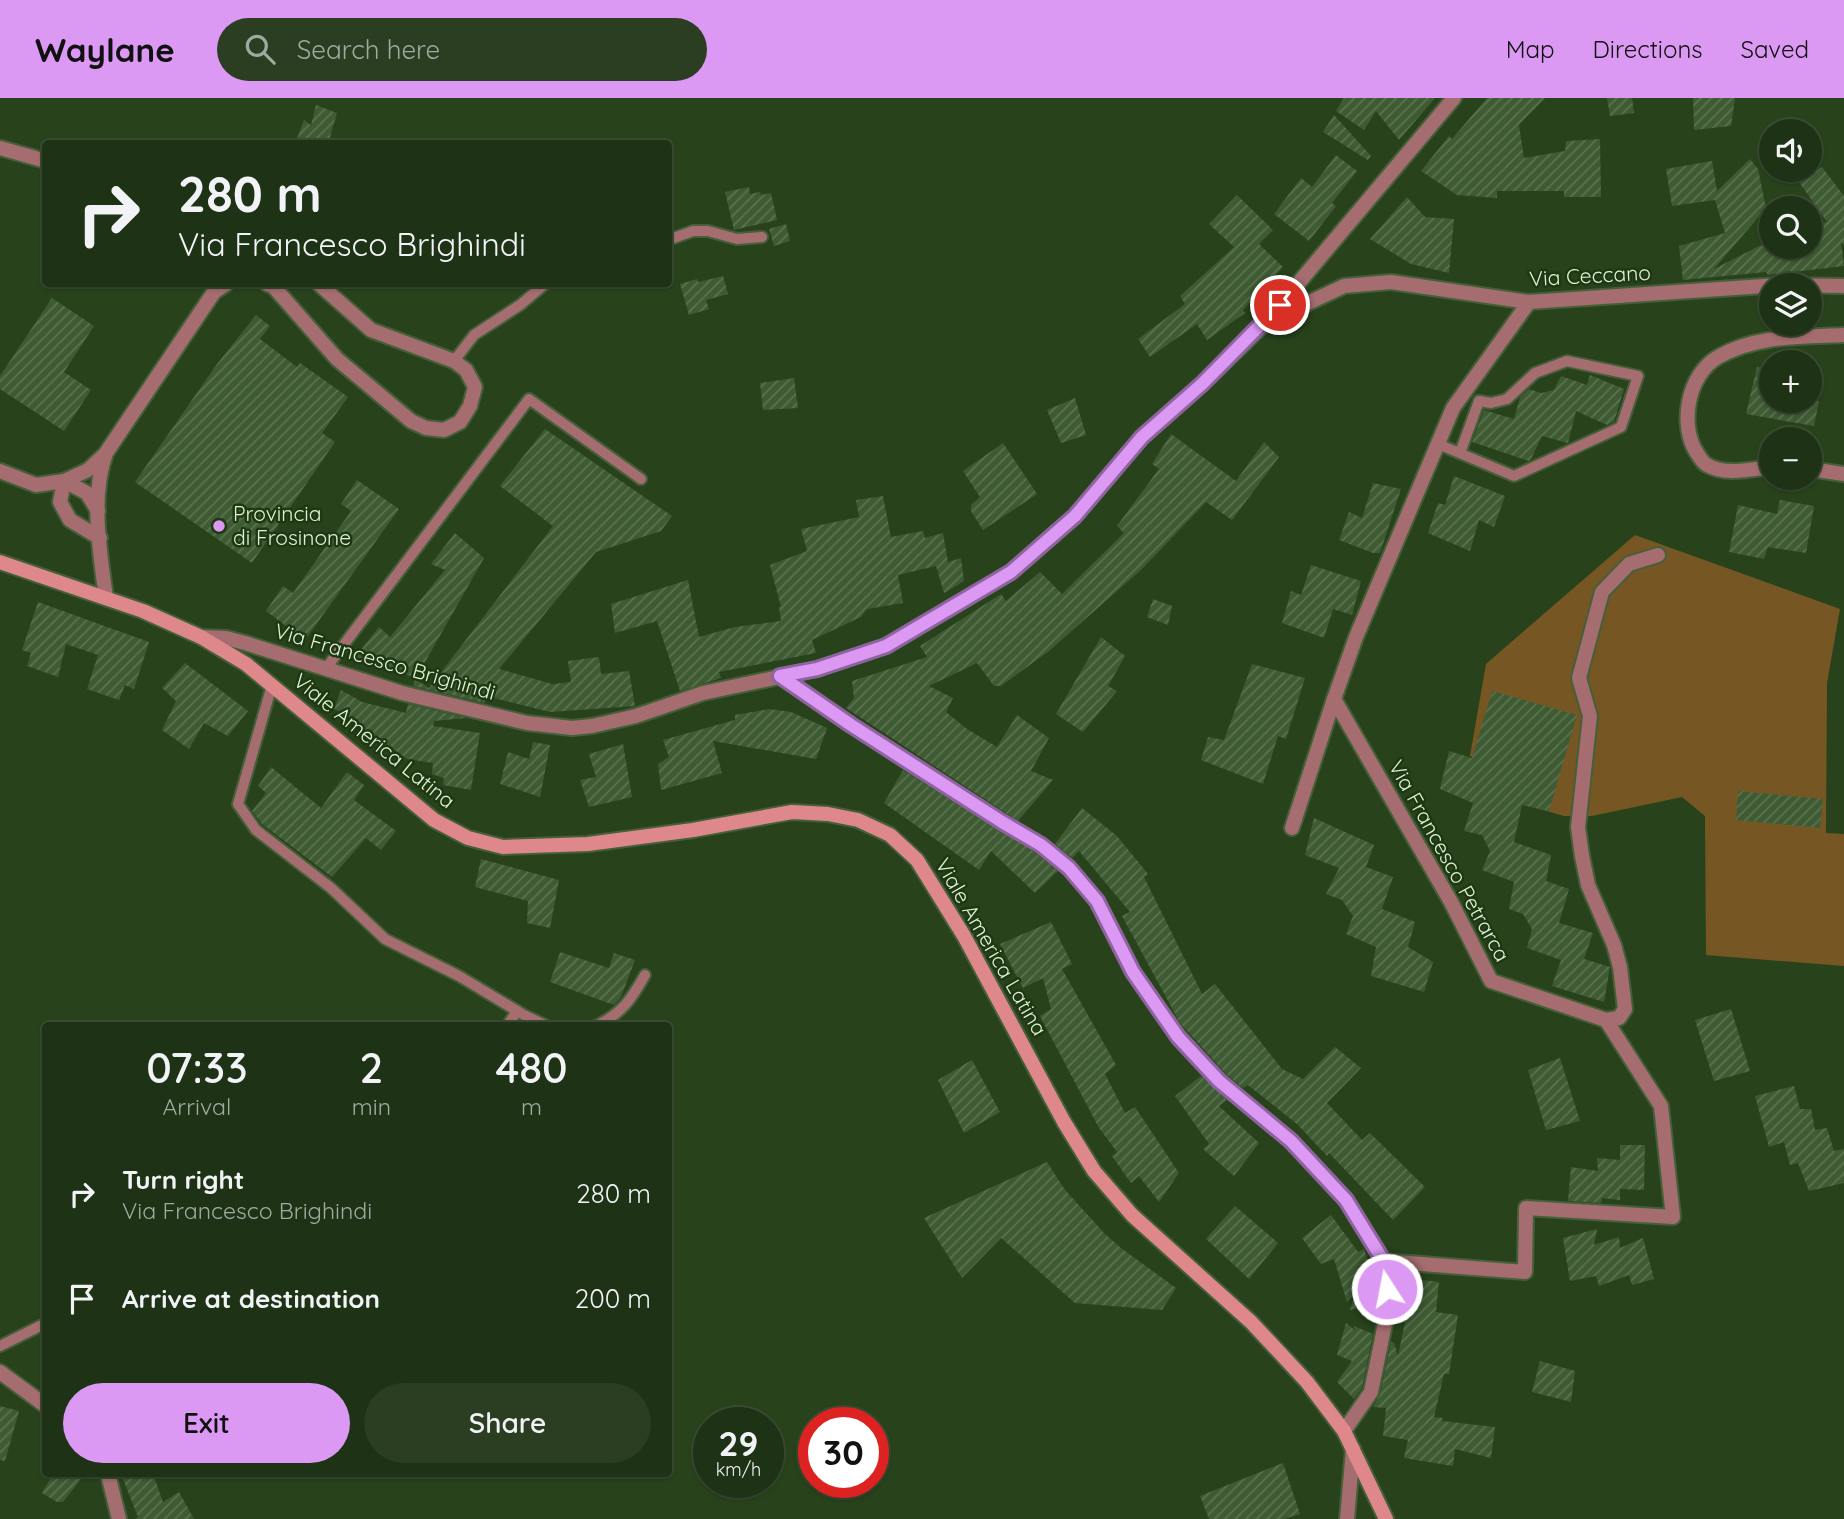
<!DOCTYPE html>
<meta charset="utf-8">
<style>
:root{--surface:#1e3215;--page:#2b3e22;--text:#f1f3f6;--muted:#a1aaa0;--line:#3c4d34;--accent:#dc99f4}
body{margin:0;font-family:Quicksand,sans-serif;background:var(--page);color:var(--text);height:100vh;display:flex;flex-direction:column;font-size:26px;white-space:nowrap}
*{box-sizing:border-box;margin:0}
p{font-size:23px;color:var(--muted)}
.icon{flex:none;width:38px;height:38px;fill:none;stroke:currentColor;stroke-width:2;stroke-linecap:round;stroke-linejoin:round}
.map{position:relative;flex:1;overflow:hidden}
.sheet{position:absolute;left:42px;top:924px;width:630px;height:455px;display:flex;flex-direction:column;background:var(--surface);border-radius:7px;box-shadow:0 2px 5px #0004,0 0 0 2px var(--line)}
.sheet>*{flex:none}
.guide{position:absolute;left:42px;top:42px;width:630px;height:147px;border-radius:7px;box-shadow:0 2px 5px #0004,0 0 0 2px var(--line);background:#1e3215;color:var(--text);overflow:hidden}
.fabs{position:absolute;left:1759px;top:21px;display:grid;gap:14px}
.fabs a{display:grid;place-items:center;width:63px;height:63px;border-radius:50%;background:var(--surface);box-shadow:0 2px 5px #0004,0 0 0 2px var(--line);font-size:35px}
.speed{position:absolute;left:693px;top:1309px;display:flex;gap:14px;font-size:35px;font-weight:700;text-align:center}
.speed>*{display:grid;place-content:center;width:91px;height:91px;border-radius:50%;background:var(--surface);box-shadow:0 2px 5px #0004,0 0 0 2px var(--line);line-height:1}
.speed small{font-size:18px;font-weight:400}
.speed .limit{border:10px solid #d22;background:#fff;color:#111}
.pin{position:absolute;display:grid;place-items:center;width:60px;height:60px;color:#fff;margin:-30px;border:4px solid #fff;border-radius:50%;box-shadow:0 2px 7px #0007}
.me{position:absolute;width:77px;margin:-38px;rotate:349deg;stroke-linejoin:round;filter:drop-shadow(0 0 5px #0008)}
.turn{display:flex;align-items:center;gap:24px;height:147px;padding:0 21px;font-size:32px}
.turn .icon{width:91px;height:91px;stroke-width:2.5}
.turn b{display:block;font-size:49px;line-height:60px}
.eta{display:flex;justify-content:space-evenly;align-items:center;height:119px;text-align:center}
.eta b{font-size:42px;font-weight:600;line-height:49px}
.button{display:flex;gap:14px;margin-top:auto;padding:14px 21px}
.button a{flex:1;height:80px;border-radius:42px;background:var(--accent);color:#111;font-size:28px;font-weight:600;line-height:80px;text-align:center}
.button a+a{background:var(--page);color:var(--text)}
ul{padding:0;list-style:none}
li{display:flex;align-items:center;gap:21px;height:105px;padding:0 21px}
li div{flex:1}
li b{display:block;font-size:26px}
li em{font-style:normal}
header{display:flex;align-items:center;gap:42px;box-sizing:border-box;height:98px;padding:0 35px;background:var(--accent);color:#111}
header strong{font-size:33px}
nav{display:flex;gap:38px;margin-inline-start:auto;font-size:24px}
.search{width:490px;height:63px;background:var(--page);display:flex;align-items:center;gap:18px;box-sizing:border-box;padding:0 24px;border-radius:38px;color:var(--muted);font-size:26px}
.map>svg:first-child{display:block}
.green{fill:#765724}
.building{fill:url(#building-hatch)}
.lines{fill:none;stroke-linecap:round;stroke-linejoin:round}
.lane-casing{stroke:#455f3a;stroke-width:14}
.street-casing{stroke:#455f3a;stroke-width:18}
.secondary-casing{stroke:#455f3a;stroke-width:18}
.lane{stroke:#a56d6f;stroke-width:10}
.street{stroke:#a56d6f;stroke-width:14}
.secondary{stroke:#df888c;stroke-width:14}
.route-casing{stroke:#8f639f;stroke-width:18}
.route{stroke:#dc99f4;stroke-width:12}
.poi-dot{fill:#dc99f4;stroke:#1e3911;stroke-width:2.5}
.labels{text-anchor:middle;stroke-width:5;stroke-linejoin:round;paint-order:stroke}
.street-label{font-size:21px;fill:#dff0d9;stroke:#1e3911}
.poi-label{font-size:21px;fill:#dff0d9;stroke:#1e3911;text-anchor:start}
</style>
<header>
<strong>Waylane</strong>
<div class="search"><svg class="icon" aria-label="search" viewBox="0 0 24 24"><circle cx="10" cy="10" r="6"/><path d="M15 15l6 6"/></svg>Search here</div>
<nav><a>Map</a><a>Directions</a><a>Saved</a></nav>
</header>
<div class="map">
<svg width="1844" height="1421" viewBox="0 0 1844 1421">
<defs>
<pattern id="building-hatch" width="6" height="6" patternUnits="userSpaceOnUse" patternTransform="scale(1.75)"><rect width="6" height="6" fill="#3f5b33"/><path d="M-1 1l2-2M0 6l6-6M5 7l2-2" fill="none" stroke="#5a7350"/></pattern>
</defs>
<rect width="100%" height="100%" fill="#28431c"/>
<path class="green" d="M 1635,437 L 1840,511 L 1827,585 L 1826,735 L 1844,736 L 1844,868 L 1706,857 L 1705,718 L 1682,699 L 1592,718 L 1564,718 L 1501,700 L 1507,672 L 1470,658 L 1486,566 Z"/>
<g class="building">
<path d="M 1344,0 L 1435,0 L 1399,42 L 1376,13 L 1364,32 L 1336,13 Z"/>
<path d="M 1487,0 L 1545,0 L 1519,27 L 1524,60 L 1565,53 L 1566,43 L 1600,41 L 1601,99 L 1564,99 L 1564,93 L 1497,93 L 1497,100 L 1457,97 L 1421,73 L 1449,38 L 1452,41 Z"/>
<path d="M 1607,0 L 1632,0 L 1634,15 L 1610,18 Z"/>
<path d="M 1693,0 L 1735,0 L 1731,28 L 1694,32 Z"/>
<path d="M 316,7 L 337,15 L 330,39 L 340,46 L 295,46 L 304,22 L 311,27 Z"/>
<path d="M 1334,17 L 1371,58 L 1368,62 L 1323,34 Z"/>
<path d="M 1336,57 L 1357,73 L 1332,105 L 1336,108 L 1309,143 L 1274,116 L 1301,80 L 1312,89 Z"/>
<path d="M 1750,61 L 1758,71 L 1766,110 L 1714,171 L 1771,142 L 1771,149 L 1810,149 L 1810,128 L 1827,124 L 1799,84 L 1822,69 L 1844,98 L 1844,148 L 1841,144 L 1844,168 L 1768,177 L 1766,174 L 1683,182 L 1679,148 L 1725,135 L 1715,102 L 1672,108 L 1666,71 L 1712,63 L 1717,93 Z"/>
<path d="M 749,89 L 750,96 L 760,94 L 761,97 L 771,95 L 777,122 L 734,132 L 725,94 Z"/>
<path d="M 1237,97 L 1273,132 L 1259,146 L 1283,169 L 1243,212 L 1245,215 L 1207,242 L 1197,226 L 1150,259 L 1138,241 L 1185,206 L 1180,198 L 1234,149 L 1209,126 Z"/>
<path d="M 1407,99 L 1425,119 L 1454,121 L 1449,175 L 1411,166 L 1370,141 Z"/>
<path d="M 786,126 L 790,143 L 774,148 L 769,131 Z"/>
<path d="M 723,178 L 728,196 L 706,202 L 709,211 L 689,217 L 680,186 L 697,181 L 698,184 Z"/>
<path d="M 52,200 L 94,228 L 64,274 L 91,292 L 64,333 L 0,291 L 0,278 Z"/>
<path d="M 256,217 L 270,228 L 260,241 L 297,269 L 300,265 L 348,299 L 322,335 L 335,344 L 252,465 L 135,384 L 217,266 Z"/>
<path d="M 1757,269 L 1771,271 L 1771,303 L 1819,303 L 1814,328 L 1746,316 Z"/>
<path d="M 1590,277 L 1624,291 L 1614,324 L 1607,327 L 1576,313 L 1568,345 L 1542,338 L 1531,361 L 1529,363 L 1472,344 L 1484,312 L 1514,321 L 1520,299 L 1529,291 L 1541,295 L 1554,292 L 1561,278 L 1587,287 Z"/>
<path d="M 794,280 L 798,310 L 763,312 L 760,285 Z"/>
<path d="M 1075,300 L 1086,337 L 1061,345 L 1047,312 Z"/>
<path d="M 545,331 L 672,418 L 661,433 L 596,454 L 499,571 L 552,586 L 571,584 L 568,563 L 599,559 L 601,576 L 629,573 L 635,608 L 550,614 L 486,598 L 485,605 L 413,588 L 415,581 L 429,590 L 553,428 L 500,388 Z"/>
<path d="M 1171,336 L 1236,383 L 1264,344 L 1279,359 L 1232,422 L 1206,404 L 1142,471 L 1049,553 L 1001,588 L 994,588 L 977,565 L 929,588 L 953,600 L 946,614 L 967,631 L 997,649 L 1017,617 L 1049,640 L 1031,673 L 1053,682 L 1018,723 L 846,610 L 854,600 L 852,583 L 927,559 L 920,548 L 1001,496 L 1006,503 L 1040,474 L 1062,496 L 1124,435 L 1117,428 L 1159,371 L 1152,366 Z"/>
<path d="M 1003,345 L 1037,396 L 983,432 L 971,413 L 971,407 L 980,399 L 963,373 Z"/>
<path d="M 1454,378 L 1505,398 L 1494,429 L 1479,422 L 1470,453 L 1428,435 L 1438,405 L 1445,407 Z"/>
<path d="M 357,382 L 399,411 L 305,542 L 266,513 L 283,488 L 293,495 L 351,413 L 341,406 Z"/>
<path d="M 1373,385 L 1401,391 L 1380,455 L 1373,455 L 1339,442 L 1349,414 L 1362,420 Z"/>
<path d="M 883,398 L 891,439 L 923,433 L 925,440 L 943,435 L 948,464 L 961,460 L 964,483 L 944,495 L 936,468 L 898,477 L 903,505 L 867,511 L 861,519 L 812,542 L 816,555 L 719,574 L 721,580 L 680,593 L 657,523 L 615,535 L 611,506 L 688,482 L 699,539 L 735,529 L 781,523 L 779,509 L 781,509 L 770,467 L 807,453 L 801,431 L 859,419 L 856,402 Z"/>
<path d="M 1780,402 L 1814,408 L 1806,455 L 1768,449 L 1764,461 L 1729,454 L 1738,407 L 1777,416 Z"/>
<path d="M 455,435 L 484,460 L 416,580 L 355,559 L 379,529 L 390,539 L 445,472 L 431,466 Z"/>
<path d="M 1311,467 L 1361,483 L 1352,517 L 1333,511 L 1324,540 L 1282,525 L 1291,493 L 1301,497 Z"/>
<path d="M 1153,501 L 1172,508 L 1168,527 L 1147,519 Z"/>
<path d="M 38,504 L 149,544 L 134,591 L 125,587 L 119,602 L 87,591 L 98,557 L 66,546 L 58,579 L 27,568 L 31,555 L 22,552 Z"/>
<path d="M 1101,539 L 1125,558 L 1108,588 L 1117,593 L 1083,634 L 1056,616 Z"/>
<path d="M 185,565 L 248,613 L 228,638 L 204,625 L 189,651 L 162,632 L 176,603 L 162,590 Z"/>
<path d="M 1252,566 L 1305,580 L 1286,641 L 1278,638 L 1263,686 L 1201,662 L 1208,639 L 1224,642 Z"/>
<path d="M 341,592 L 362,604 L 406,615 L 408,606 L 466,620 L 434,623 L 433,628 L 480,635 L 471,692 L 443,687 L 444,680 L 432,676 L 433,665 L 407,661 L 392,650 L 364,640 L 357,623 L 334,611 Z"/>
<path d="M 1492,593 L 1577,617 L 1549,713 L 1522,707 L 1514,744 L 1551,757 L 1546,783 L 1569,791 L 1559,825 L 1593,835 L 1584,861 L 1610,869 L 1604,904 L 1552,888 L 1561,862 L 1527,850 L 1532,831 L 1523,816 L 1509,811 L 1514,784 L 1482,772 L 1490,753 L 1482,737 L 1464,733 L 1473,705 L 1440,691 L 1449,653 L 1472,660 Z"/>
<path d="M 769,611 L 791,614 L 827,630 L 816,661 L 713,643 L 722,675 L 661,692 L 658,666 L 669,659 L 663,642 L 735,622 L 735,617 Z"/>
<path d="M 533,644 L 550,647 L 540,699 L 500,686 L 508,654 L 529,661 Z"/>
<path d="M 623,646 L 632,699 L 589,709 L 580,682 L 596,679 L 589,656 Z"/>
<path d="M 271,669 L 321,710 L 347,674 L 364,687 L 354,702 L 396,733 L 381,752 L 366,740 L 332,779 L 262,726 L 252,713 L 266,695 L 258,688 Z"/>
<path d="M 903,672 L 1036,755 L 1058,773 L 1035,795 L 991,753 L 979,772 L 884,705 Z"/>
<path d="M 1738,693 L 1823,701 L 1820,730 L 1736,722 Z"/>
<path d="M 1082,710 L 1117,738 L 1148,776 L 1144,779 L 1202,896 L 1215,886 L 1282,971 L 1303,981 L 1335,949 L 1361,970 L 1327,1005 L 1362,1042 L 1370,1035 L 1425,1089 L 1393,1122 L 1329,1055 L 1327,1058 L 1298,1027 L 1248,987 L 1243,990 L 1226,976 L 1180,925 L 1122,818 L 1130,814 L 1079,753 L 1072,760 L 1055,746 Z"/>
<path d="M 1314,720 L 1374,747 L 1366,769 L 1393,779 L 1382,811 L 1415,824 L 1408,849 L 1433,864 L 1424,894 L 1371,878 L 1376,849 L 1346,836 L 1353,818 L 1342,802 L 1326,796 L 1339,770 L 1305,757 Z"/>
<path d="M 481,761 L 559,782 L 550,830 L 527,825 L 528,803 L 475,789 Z"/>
<path d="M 1051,824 L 1072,866 L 1062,871 L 1116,967 L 1105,976 L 1125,1015 L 1135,1009 L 1179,1075 L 1159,1104 L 1139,1078 L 1131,1085 L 1112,1058 L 1117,1054 L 1099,1030 L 1040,918 L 1051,911 L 1043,880 L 1023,890 L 1000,846 Z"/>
<path d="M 560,854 L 609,870 L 614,855 L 635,862 L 621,899 L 614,907 L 550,884 Z"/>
<path d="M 1731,911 L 1750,973 L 1714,983 L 1695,922 Z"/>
<path d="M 1560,960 L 1580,1023 L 1546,1032 L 1528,972 Z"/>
<path d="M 972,962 L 1000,1014 L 964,1035 L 938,982 Z"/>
<path d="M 1201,978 L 1227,1002 L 1219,1008 L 1259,1045 L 1234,1078 L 1203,1051 L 1209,1046 L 1175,998 Z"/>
<path d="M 1794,988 L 1800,1011 L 1811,1011 L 1815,1032 L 1827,1030 L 1834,1053 L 1844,1051 L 1844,1085 L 1809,1093 L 1798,1065 L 1790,1067 L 1784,1044 L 1769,1049 L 1755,998 Z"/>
<path d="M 1620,1047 L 1645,1047 L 1644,1092 L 1620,1091 L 1620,1102 L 1602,1100 L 1601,1105 L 1568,1103 L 1571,1069 L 1598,1073 L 1597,1060 L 1620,1062 Z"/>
<path d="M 1047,1064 L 1065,1092 L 1105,1136 L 1121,1150 L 1176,1190 L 1162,1212 L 1075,1205 L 1001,1140 L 962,1180 L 924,1120 Z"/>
<path d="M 1235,1108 L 1278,1145 L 1249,1181 L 1206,1141 Z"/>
<path d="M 1331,1117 L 1358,1154 L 1364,1151 L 1377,1192 L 1377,1207 L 1350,1212 L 1355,1195 L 1347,1204 L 1334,1161 L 1321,1166 L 1302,1140 Z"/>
<path d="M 1597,1131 L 1594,1147 L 1619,1139 L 1620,1150 L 1643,1140 L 1654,1181 L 1632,1187 L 1629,1177 L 1599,1188 L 1596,1178 L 1570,1183 L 1563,1140 Z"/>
<path d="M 1415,1181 L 1439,1184 L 1436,1214 L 1458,1217 L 1449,1276 L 1444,1276 L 1434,1319 L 1443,1320 L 1442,1323 L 1495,1329 L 1491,1360 L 1455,1351 L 1453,1368 L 1404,1360 L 1408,1342 L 1383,1338 L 1386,1310 L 1373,1309 L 1380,1296 L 1391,1244 L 1394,1245 L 1398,1258 L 1408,1210 L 1413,1210 Z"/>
<path d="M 1346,1225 L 1355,1232 L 1354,1228 L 1373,1236 L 1362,1290 L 1354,1301 L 1337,1284 L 1352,1263 L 1337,1257 Z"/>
<path d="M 1540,1263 L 1575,1273 L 1571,1304 L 1532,1294 Z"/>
<path d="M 0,1308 L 19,1313 L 5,1363 L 0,1362 Z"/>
<path d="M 1283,1365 L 1300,1416 L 1284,1421 L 1209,1421 L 1200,1398 Z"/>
<path d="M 53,1376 L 85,1376 L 63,1404 L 57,1404 L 42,1395 Z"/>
<path d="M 121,1376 L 153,1376 L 163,1404 L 179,1394 L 194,1421 L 135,1421 L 138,1419 Z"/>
</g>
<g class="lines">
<g class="lane-casing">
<g id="lane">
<path d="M 668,142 L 693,133 L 708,133 L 737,141 L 762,139"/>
<path d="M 454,263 L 474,237 L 520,207 L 545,186"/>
<path d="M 1438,346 L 1514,378 L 1621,329 L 1638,278 L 1567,263 L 1535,275 L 1507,301 L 1491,305 L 1479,303 L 1460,355"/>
<path d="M 327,569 L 529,301 L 641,381"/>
<path d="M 272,587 L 238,706 L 256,732 L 331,790 L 385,841 L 459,878 L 524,917 L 547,928"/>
<path d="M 507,928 L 517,913"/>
<path d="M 596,928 C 622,915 631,902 645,877"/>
<path d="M 0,1248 L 46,1225"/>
</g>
</g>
<g class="street-casing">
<g id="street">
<path d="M 0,50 L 46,63"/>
<path d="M 267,186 L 273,188 L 337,261 L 411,323 L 426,330 L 444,332 L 460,324 L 470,308 L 475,289 L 466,272 L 454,263 L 371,232 L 319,186"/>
<path d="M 1529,204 L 1453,310 L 1356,539 L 1334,601 L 1451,804 L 1491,883 L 1606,922 L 1619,920 L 1625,911 L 1620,869 L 1614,847 L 1588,787 L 1582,758 L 1578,729 L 1590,618 L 1579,580 L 1602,494 L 1629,466 L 1658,457"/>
<path d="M 1268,224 L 1344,188 L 1391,184 L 1529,204 L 1779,187 L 1844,188"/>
<path d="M 1771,369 C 1751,371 1726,378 1707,367 C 1703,365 1700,360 1697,355 C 1679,328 1687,277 1718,259 C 1756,237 1801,239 1844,237"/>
<path d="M 1810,371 L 1844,376"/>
<path d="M 0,373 L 36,387 L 64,383 L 87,395 L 98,413"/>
<path d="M 100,440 L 70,422 L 60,404 L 64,383 L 88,372 L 103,358"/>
<path d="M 106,500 C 100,454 90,400 106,355 L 214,194 L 226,186"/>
<path d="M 201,539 L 226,540 L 245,545 L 402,595 L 527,625 L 572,630 L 592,628 L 636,618 L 703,595 L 817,571 L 886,548 L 1011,474 L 1075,418 L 1142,339 L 1202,286 L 1264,226 L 1454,0"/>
<path d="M 780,578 L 851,627 L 1001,724 L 1041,747 L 1069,770 L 1097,803 L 1133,874 L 1178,938 L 1219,983 L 1291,1043 L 1346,1102 L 1386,1167 L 1387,1216 L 1371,1294 L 1344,1333"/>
<path d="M 1292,730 L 1334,601"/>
<path d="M 1383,1163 L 1525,1174 L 1526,1110 L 1673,1119 L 1661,1008 L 1606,922"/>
<path d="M 0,1274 L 46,1308"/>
<path d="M 108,1376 L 119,1421"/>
<path d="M 1347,1421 L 1353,1351"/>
</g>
</g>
<g class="secondary-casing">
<path id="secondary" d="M 0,464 L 143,513 L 201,539 L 246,566 L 434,722 L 468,740 L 503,749 L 588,746 L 693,732 L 792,714 L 828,716 L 858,722 L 890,737 L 917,762 L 964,838 L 1064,1024 L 1094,1073 L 1132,1117 L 1251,1224 L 1307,1284 L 1344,1333 L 1386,1421"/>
</g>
<use href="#lane" class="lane"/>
<use href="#street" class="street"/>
<use href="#secondary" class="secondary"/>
</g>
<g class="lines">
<g class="route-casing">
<path id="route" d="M 1280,207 L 1202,286 L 1142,339 L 1075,418 L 1011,474 L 886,548 L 817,571 L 780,578 L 851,627 L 1002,724 L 1041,747 L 1069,770 L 1097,803 L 1133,874 L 1178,939 L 1219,983 L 1291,1043 L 1346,1102 L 1386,1167 L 1387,1191"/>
</g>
<use href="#route" class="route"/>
</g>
<circle class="poi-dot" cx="219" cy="428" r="7"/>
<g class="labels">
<g class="street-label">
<text transform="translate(1590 178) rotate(-3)" y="7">Via Ceccano</text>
<text transform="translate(385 564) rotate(16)" y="7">Via Francesco Brighindi</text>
<text transform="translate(374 643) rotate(39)" y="7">Viale America Latina</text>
<text transform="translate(1449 763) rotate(61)" y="7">Via Francesco Petrarca</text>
<text transform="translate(991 849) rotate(60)" y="7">Viale America Latina</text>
</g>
<g class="poi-label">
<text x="233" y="423">Provincia<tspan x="233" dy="24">di Frosinone</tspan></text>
</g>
</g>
</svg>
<div class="fabs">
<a><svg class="icon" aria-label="sound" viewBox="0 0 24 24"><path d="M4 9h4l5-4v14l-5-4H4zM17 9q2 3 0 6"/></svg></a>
<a><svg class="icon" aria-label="search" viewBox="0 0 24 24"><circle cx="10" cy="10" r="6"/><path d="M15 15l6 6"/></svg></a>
<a><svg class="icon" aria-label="layers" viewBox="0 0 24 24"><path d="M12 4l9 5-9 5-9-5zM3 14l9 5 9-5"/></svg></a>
<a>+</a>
<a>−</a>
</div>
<div class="speed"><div>29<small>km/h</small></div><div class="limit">30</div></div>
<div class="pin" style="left:1280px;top:207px;background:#d93025"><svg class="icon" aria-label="arrive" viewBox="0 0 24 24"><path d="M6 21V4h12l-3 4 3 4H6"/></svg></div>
<svg class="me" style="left:1387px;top:1191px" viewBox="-20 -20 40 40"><circle r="17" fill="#dc99f4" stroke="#fff" stroke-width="3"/><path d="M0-11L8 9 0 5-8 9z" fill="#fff"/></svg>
<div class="guide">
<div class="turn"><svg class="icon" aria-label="right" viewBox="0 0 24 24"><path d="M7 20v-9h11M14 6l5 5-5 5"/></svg><div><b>280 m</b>Via Francesco Brighindi</div></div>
</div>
<section class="sheet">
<div class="eta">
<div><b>07:33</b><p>Arrival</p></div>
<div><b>2</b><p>min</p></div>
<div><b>480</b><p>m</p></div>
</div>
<ul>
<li><svg class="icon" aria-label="right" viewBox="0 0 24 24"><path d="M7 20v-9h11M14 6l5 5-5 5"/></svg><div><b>Turn right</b><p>Via Francesco Brighindi</p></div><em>280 m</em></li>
<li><svg class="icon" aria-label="arrive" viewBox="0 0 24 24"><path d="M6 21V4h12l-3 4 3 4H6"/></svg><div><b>Arrive at destination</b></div><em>200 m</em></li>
</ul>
<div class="button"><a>Exit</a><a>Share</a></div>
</section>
</div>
